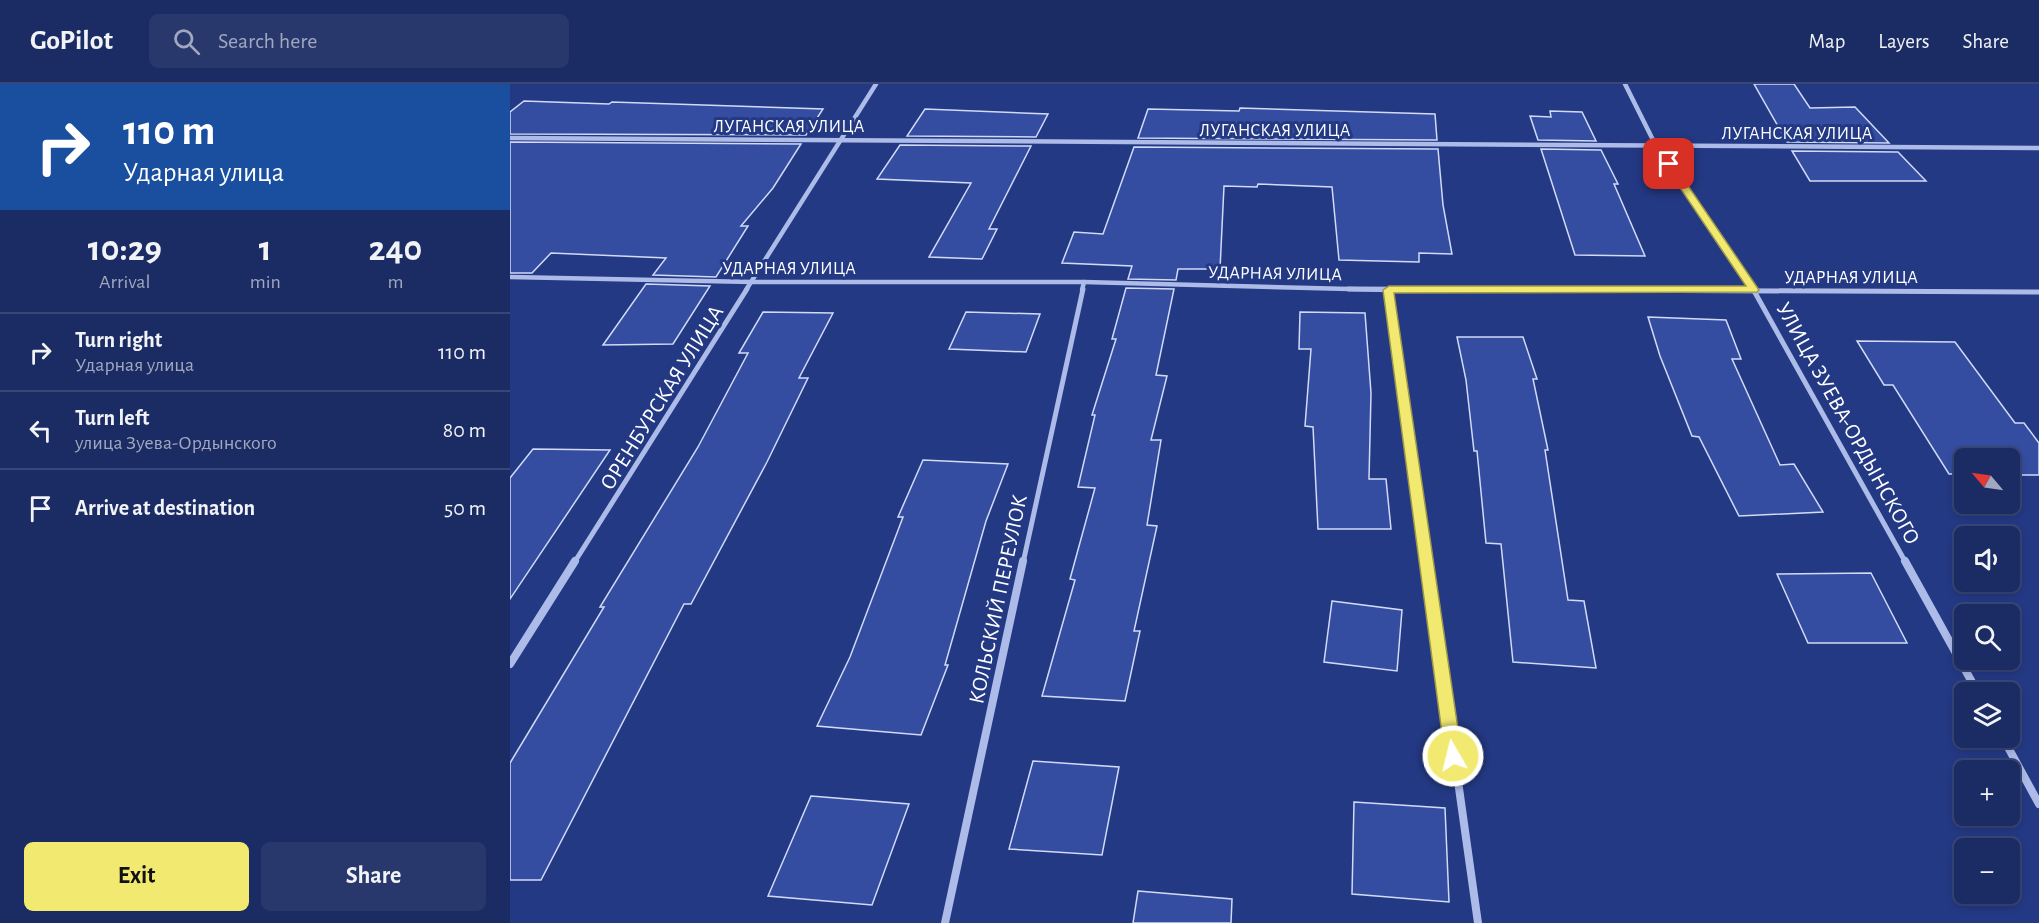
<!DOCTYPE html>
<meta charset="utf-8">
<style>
:root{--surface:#1b2b63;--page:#28376c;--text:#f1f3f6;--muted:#a0a7be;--line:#394778;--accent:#f2e971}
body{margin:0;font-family:"Alegreya Sans",sans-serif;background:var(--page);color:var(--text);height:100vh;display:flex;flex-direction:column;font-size:22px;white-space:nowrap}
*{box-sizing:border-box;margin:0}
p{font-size:20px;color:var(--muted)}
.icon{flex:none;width:33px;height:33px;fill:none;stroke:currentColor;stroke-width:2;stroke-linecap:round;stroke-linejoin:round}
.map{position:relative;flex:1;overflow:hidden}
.drawer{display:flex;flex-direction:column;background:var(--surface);width:510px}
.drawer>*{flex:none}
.top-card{background:#1a4fa0;color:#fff;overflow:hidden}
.needle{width:39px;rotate:299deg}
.fabs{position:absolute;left:1444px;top:364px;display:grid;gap:12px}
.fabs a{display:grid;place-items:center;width:66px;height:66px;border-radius:9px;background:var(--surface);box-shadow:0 3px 9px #0003,0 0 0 2px var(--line);font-size:30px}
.pin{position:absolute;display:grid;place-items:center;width:51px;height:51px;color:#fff;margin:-26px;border-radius:12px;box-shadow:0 3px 9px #0006}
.me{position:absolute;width:66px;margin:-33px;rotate:352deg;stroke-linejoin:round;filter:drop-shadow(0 0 4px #0008)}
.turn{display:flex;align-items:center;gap:21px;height:126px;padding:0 24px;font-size:27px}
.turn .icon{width:78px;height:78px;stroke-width:2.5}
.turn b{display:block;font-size:42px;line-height:51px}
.eta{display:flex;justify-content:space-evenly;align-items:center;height:102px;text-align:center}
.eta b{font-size:36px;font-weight:700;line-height:42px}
.primary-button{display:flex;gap:12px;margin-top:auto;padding:12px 24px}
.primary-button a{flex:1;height:69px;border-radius:9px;background:var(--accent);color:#111;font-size:24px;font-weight:700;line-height:69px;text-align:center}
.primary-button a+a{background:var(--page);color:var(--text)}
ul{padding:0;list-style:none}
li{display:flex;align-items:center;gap:18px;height:78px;padding:0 24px;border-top:2px solid var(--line)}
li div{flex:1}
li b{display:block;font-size:22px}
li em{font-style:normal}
header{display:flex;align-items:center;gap:36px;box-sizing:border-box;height:84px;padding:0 30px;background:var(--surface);border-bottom:2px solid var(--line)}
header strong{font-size:28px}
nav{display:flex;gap:33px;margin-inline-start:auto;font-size:21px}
.search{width:420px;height:54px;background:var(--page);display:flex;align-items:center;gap:15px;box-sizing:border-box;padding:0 21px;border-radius:9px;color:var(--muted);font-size:22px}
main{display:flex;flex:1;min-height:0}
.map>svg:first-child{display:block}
.building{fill:#344da0;stroke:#d1daf6;stroke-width:1.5}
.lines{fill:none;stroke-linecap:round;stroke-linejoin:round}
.minor-far2{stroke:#adbbe8;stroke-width:4.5}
.minor-far1{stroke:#adbbe8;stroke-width:5}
.minor{stroke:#adbbe8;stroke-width:8}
.route{fill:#f2e971;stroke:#9d9749;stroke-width:1.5}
.labels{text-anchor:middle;stroke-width:6;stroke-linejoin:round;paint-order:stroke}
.far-street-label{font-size:18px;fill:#fff;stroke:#243984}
.street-label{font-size:22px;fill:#fff;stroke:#243984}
</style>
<header>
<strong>GoPilot</strong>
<div class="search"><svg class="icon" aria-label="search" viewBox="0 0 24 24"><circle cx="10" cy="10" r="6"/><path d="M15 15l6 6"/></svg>Search here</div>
<nav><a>Map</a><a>Layers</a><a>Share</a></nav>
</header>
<main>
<section class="drawer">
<div class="top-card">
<div class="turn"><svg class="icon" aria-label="right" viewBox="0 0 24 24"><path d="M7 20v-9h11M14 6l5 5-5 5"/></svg><div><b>110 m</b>Ударная улица</div></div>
</div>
<div class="eta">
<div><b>10:29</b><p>Arrival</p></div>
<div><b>1</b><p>min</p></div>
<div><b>240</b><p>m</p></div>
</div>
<ul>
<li><svg class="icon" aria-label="right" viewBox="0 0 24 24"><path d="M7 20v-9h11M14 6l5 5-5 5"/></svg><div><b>Turn right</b><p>Ударная улица</p></div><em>110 m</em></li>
<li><svg class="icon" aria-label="left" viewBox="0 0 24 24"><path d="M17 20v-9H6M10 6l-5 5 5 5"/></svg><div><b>Turn left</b><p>улица Зуева-Ордынского</p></div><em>80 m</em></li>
<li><svg class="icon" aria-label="arrive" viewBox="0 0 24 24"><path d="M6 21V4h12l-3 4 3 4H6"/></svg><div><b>Arrive at destination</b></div><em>50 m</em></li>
</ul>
<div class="primary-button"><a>Exit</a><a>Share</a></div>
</section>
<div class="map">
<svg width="1529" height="839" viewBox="0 0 1529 839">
<rect width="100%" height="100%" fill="#243984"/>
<g class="building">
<path d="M 1244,0 L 1284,0 L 1300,24 L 1345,23 L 1379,59 L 1277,58 Z"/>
<path d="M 14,17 L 99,20 L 102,18 L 313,25 L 296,51 L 0,50 L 0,28 Z"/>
<path d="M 730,24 L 925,30 L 927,56 L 628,54 L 638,25 L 729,27 Z"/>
<path d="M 415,25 L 538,30 L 526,53 L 397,52 Z"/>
<path d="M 1040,27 L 1072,28 L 1086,57 L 1028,56 L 1020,32 L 1041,33 Z"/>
<path d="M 0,58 L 291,60 L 263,104 L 231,142 L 238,142 L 206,193 L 143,191 L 156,174 L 41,169 L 22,189 L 0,189 Z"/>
<path d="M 390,61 L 521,62 L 479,145 L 487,145 L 472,175 L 419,173 L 461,99 L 367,95 Z"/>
<path d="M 624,63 L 928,65 L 933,121 L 942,170 L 909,169 L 909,178 L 829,176 L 822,103 L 748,100 L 747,103 L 714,102 L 710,185 L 668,185 L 666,196 L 618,195 L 622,182 L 552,179 L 564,148 L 593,150 Z"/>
<path d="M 1031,65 L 1091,66 L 1108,100 L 1104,100 L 1135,172 L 1065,171 Z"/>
<path d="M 1282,67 L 1388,68 L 1416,97 L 1300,97 Z"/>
<path d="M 136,200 L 200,202 L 163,260 L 93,261 Z"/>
<path d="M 616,204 L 664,205 L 646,291 L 657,292 L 641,356 L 651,356 L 637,441 L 647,442 L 624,547 L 630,547 L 615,617 L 532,612 L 565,496 L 560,495 L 585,404 L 568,403 L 585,331 L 582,331 L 606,255 L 602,255 Z"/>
<path d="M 253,228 L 323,229 L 289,294 L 298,294 L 257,378 L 181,520 L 174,520 L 31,796 L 0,796 L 0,679 L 94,523 L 90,523 L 188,363 L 238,269 L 229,269 Z"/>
<path d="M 456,228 L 530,230 L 516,268 L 439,265 Z"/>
<path d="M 790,228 L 855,229 L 861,309 L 859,395 L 876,395 L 881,445 L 808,445 L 803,343 L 795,342 L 801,265 L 789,265 Z"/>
<path d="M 1138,233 L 1216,236 L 1231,275 L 1222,275 L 1270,381 L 1284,380 L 1313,428 L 1229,432 L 1189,353 L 1182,352 L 1150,272 Z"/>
<path d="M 947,253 L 1013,253 L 1027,295 L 1023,295 L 1038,366 L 1035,366 L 1058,516 L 1074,517 L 1086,584 L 1003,578 L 991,460 L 976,459 L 967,367 L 964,367 L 956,296 Z"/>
<path d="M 1347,257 L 1445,258 L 1505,339 L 1514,339 L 1529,359 L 1529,391 L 1500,391 L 1500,375 L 1455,375 L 1455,390 L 1439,390 L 1383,301 L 1374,301 Z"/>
<path d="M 23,365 L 100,366 L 0,515 L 0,394 Z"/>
<path d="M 413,376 L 498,380 L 476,437 L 435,581 L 438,581 L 411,651 L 307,642 L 340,573 L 393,433 L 388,433 Z"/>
<path d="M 1361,489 L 1397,559 L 1298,559 L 1267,490 Z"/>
<path d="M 822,517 L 892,526 L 887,587 L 814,578 Z"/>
<path d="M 523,677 L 609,683 L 592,771 L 499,765 Z"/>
<path d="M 301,712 L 399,720 L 362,821 L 258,812 Z"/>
<path d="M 844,718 L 935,724 L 939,818 L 842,810 Z"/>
<path d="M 628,807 L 722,815 L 721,839 L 623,839 Z"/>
</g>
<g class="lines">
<g class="minor-far2">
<path d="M 1115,0 L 1146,62 L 1244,206"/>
<path d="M 0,54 L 1529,64"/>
<path d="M 0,193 L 242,198 L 574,198 L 879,206 L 1014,206"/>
<path d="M 236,206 L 366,0"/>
<path d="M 572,206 L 574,198"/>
</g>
<g class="minor-far1">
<path d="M 838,205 L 1529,208"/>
<path d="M 1243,205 L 1396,479"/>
<path d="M 879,206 L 917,479"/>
<path d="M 64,479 L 237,205"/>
<path d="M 513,479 L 573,205"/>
</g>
<g class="minor">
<path d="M 917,477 L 968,839"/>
<path d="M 1395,477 L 1468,609"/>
<path d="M 0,580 L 65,477"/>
<path d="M 1493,654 L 1529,720"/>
<path d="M 435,839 L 513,477"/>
</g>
</g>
<path class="route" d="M 1155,78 L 1162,78 L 1249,206 L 1247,208 L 884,209 L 952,672 L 949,678 L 943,680 L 937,678 L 935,672 L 873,206 L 879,202 L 1236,202 L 1154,80 Z"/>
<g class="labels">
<g class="far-street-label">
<text x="279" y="48">ЛУГАНСКАЯ УЛИЦА</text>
<text x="765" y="52">ЛУГАНСКАЯ УЛИЦА</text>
<text x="1287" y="55">ЛУГАНСКАЯ УЛИЦА</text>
<text x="279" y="190">УДАРНАЯ УЛИЦА</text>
<text transform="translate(765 189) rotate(1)" y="6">УДАРНАЯ УЛИЦА</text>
<text x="1341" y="199">УДАРНАЯ УЛИЦА</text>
</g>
<g class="street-label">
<text transform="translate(151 313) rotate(-58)" y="8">ОРЕНБУРСКАЯ УЛИЦА</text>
<text transform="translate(1339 339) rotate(61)" y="8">УЛИЦА ЗУЕВА-ОРДЫНСКОГО</text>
<text transform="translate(487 515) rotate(-78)" y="8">КОЛЬСКИЙ ПЕРЕУЛОК</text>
</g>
</g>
</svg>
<div class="fabs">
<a><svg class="needle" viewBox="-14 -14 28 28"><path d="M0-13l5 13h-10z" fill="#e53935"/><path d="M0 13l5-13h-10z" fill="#a0a7be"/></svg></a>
<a><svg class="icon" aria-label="sound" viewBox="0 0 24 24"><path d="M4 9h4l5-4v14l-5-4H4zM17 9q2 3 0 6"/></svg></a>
<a><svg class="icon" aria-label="search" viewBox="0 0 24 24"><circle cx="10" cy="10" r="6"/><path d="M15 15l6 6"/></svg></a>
<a><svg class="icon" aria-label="layers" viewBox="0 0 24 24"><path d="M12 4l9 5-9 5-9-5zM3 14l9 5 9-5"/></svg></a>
<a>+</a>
<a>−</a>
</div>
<div class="pin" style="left:1159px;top:80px;background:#d93025"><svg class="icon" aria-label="arrive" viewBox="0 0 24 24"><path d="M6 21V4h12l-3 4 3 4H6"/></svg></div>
<svg class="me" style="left:943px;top:672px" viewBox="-20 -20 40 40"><circle r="17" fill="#f2e971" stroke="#fff" stroke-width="3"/><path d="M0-11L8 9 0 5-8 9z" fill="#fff"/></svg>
</div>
</main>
